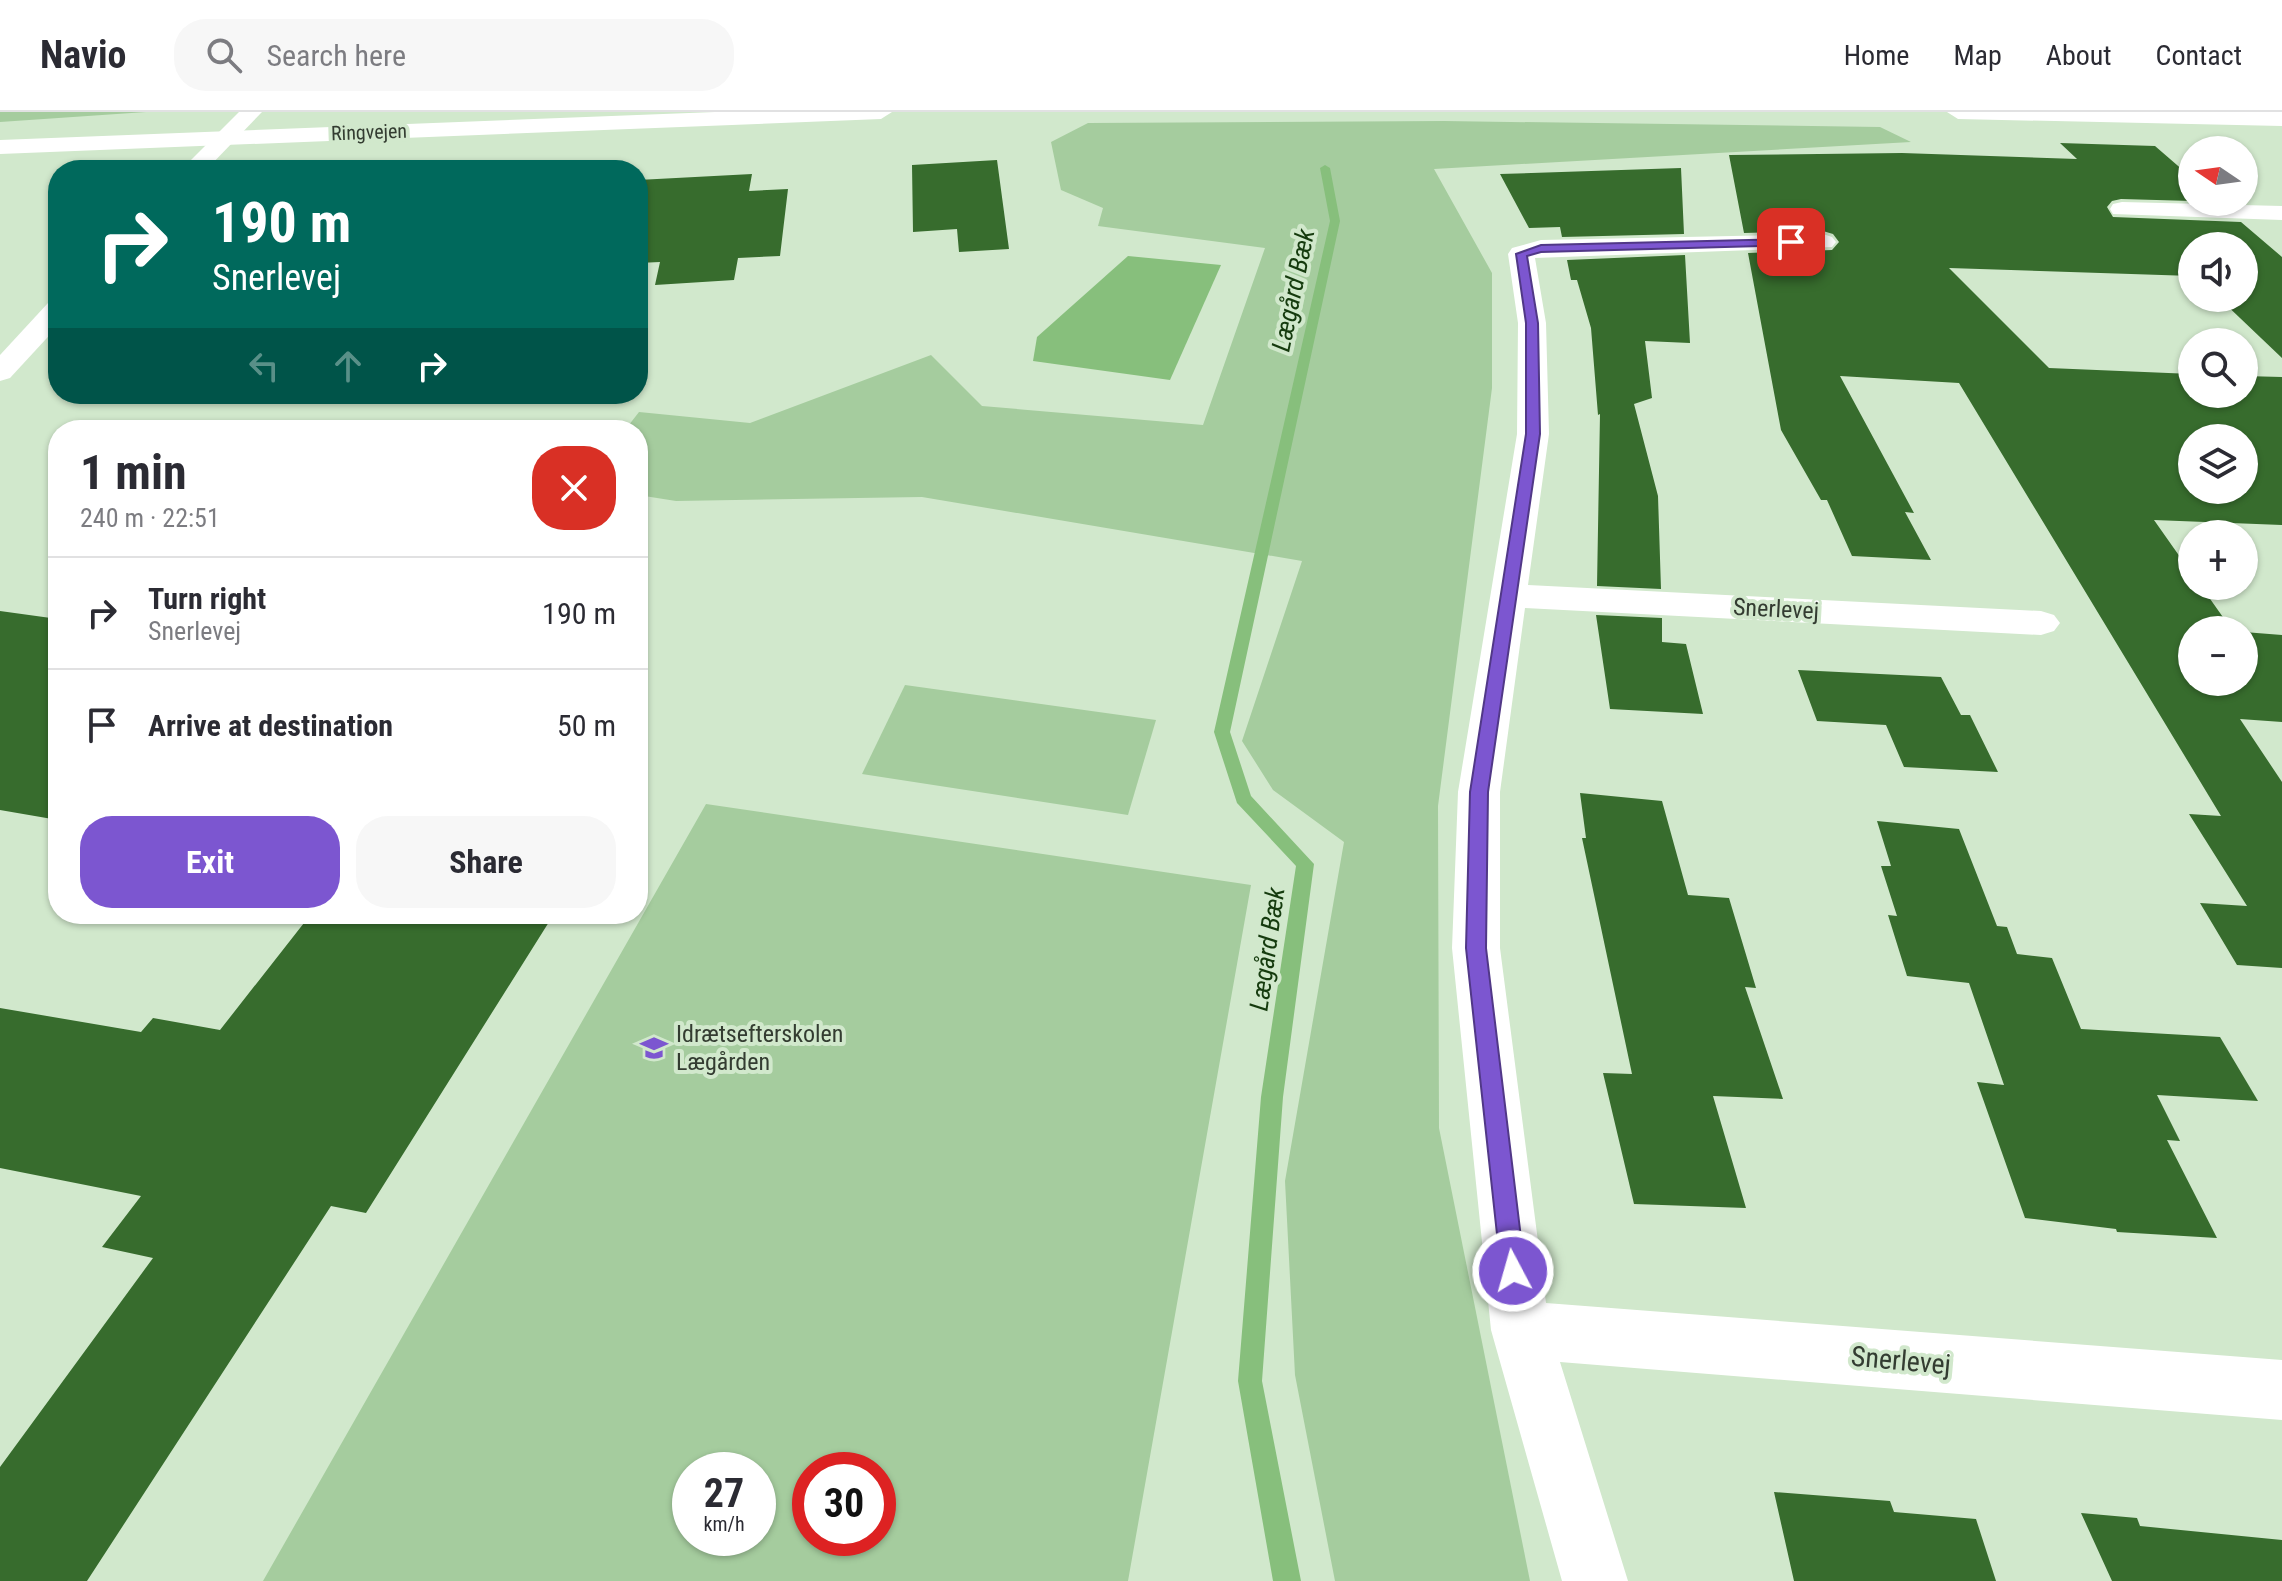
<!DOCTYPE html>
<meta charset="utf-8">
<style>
:root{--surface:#fff;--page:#f7f7f7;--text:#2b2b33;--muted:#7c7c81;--line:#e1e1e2;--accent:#7c56d0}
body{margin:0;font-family:"Roboto Condensed",sans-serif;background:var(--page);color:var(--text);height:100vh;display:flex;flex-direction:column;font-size:30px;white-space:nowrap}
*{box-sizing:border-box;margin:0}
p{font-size:26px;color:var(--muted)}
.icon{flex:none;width:44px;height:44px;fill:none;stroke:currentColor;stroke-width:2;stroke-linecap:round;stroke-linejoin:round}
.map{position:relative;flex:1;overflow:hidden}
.details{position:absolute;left:48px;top:308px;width:600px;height:504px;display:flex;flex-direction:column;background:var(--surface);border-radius:32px;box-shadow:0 2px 6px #0004}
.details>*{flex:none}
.guide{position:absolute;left:48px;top:48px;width:600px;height:244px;border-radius:32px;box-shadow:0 2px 6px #0004;background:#00695c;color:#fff;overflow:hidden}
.needle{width:52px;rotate:283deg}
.tools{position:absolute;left:2178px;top:24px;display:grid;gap:16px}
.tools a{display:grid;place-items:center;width:80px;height:80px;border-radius:50%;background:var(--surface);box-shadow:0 2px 6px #0004;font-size:40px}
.speed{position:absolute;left:672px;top:1340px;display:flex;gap:16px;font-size:40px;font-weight:700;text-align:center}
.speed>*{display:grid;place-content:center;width:104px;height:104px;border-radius:50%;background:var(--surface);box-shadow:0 2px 6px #0004;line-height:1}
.speed small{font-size:20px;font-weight:400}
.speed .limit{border:12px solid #d22;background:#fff;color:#111}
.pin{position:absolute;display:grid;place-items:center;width:68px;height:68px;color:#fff;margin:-34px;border-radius:16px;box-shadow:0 4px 12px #0006}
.me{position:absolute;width:88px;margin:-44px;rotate:354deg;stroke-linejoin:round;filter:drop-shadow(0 0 6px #0008)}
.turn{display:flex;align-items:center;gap:28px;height:168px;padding:0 32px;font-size:36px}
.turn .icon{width:104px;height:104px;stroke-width:2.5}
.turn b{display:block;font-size:56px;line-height:68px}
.lanes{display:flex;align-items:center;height:76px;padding:0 32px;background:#0003;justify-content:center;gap:40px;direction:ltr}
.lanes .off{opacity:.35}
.round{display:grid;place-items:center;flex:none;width:84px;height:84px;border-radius:32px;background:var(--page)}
.headline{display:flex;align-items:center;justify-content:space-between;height:136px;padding:0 32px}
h1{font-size:48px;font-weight:700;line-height:60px}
.action{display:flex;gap:16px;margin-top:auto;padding:16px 32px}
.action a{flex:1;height:92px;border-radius:32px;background:var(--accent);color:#fff;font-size:32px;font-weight:700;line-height:92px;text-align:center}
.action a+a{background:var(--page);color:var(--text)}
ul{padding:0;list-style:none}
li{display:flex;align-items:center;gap:24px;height:112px;padding:0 32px;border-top:2px solid var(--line)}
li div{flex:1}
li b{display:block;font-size:30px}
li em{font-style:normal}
header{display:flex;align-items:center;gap:48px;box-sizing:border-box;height:112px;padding:0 40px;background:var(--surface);border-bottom:2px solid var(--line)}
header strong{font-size:38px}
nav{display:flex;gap:44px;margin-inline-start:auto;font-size:28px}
.search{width:560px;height:72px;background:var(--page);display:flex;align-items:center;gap:20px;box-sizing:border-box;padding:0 28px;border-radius:32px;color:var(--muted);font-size:30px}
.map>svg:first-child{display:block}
.green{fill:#a5cc9e;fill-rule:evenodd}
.water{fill:#87bf7c}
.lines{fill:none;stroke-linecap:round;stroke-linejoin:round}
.stream{fill:#87bf7c;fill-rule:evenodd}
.building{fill:#376c2d;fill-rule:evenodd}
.street{fill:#fff;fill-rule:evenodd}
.secondary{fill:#fff;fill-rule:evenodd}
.primary{fill:#fff;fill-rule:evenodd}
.route{fill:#7c56d0;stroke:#513887;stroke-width:2}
.labels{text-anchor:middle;stroke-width:8;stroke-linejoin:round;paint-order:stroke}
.far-street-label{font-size:20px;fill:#333c31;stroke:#d1e8cc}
.street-label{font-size:24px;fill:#333c31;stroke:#d1e8cc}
.poi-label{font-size:24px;fill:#333c31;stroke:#d1e8cc;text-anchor:start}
.water-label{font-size:26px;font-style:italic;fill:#153b0e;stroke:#d1e8cc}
.near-street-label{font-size:28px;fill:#333c31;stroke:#d1e8cc}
</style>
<header>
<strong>Navio</strong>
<div class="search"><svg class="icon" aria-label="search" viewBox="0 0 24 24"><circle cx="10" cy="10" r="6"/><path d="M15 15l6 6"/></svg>Search here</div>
<nav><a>Home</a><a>Map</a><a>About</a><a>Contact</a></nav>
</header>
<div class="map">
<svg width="2282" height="1469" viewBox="0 0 2282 1469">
<rect width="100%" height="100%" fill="#d1e8cc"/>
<g class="green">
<path d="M 0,0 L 146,0 L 0,10 Z"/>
<path d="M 1444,9 L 1880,15 L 1911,30 L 1434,57 L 1492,161 L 1492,276 L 1438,694 L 1439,1016 L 1530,1469 L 1335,1469 L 1295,1263 L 1285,1069 L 1344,730 L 1273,678 L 1242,629 L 1302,449 L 922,385 L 676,389 L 638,383 L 638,318 L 625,318 L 639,300 L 750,311 L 931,243 L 982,294 L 1203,313 L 1265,136 L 1098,114 L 1103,96 L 1061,78 L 1051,30 L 1088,11 Z"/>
<path d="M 905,573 L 1156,608 L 1128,703 L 862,662 Z"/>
<path d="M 706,692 L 1251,773 L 1128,1469 L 263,1469 ZM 690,1358 L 758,1358 L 758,1426 L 690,1426 ZM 810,1358 L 878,1358 L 878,1426 L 810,1426 Z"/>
</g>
<path class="water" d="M 1128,144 L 1221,153 L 1170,268 L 1033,249 L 1037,225 Z"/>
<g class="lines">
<path class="stream" d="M 1325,53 L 1330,56 L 1340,109 L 1230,620 L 1251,684 L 1314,752 L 1283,985 L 1262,1269 L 1301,1469 L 1273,1469 L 1238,1269 L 1261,985 L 1296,754 L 1237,691 L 1214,620 L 1330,109 L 1320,56 Z"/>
</g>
<g class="building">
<path d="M 2060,31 L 2155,34 L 2192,66 L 2192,89 L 2121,87 L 2112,89 L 2107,95 L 2113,105 L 2241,110 L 2282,145 L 2282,246 L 2219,186 L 2244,186 L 2244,134 L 2192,134 L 2192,164 L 1949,156 L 2049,256 L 2192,262 L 2192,282 L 2244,282 L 2244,264 L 2282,265 L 2282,413 L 2154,408 L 2192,462 L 2192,474 L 2201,474 L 2232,518 L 2192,518 L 2192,570 L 2244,570 L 2244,520 L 2282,523 L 2282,610 L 2240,607 L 2282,670 L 2282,856 L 2237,853 L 2200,791 L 2247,794 L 2189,702 L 2221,704 L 1959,271 L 1840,264 L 1914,401 L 1905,400 L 1931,448 L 1852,444 L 1827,388 L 1821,388 L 1781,318 L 1748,141 L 1832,138 L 1839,130 L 1833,122 L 1823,119 L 1744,121 L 1729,43 L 1902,41 L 2077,47 ZM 2192,326 L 2244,326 L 2244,378 L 2192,378 Z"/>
<path d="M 997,48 L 1009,137 L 959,140 L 957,117 L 913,120 L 912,53 Z"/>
<path d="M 1681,56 L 1684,122 L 1562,125 L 1560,115 L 1529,116 L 1500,62 Z"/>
<path d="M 752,62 L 749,79 L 788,77 L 780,144 L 738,146 L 734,168 L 655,173 L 660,150 L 638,151 L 638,68 Z"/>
<path d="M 1685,143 L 1690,231 L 1645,229 L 1652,286 L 1634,292 L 1658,384 L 1661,477 L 1597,474 L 1600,302 L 1598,303 L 1591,216 L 1577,168 L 1571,168 L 1567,148 Z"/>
<path d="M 0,499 L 58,507 L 58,708 L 0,698 Z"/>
<path d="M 1596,503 L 1662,506 L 1662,530 L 1686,532 L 1703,602 L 1610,597 Z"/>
<path d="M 1798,558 L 1941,565 L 1961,603 L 1970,603 L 1998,660 L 1904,655 L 1886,613 L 1817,609 Z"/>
<path d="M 1580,681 L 1662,689 L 1688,783 L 1729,786 L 1756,876 L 1745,875 L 1783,987 L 1713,984 L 1746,1096 L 1634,1092 L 1603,961 L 1632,962 L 1582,726 L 1586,726 Z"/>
<path d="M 1877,709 L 1959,717 L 1997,814 L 2007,815 L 2017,842 L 2052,846 L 2081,917 L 2220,925 L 2258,989 L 2157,983 L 2180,1029 L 2167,1028 L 2217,1126 L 2117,1120 L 2116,1117 L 2025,1106 L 1977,970 L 2004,973 L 1969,871 L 1907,864 L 1888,803 L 1897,804 L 1881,754 L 1891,754 Z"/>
<path d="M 311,802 L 554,802 L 366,1101 L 331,1094 L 87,1469 L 0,1469 L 0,1355 L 153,1146 L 102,1135 L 141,1084 L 0,1056 L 0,896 L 141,920 L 153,906 L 220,918 Z"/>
<path d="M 1774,1380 L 1890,1389 L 1894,1400 L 1976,1407 L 1996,1469 L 1794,1469 Z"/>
<path d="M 2081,1401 L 2137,1406 L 2140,1414 L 2282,1428 L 2282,1469 L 2112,1469 Z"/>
</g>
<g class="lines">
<g class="street">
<path d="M 2122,90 L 2282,94 L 2282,108 L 2113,102 L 2110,97 L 2113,92 Z"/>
<path d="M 1823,122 L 1832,125 L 1836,130 L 1832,135 L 1535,146 L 1546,211 L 1549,322 L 1528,473 L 2041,499 L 2054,503 L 2060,511 L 2054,519 L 2041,523 L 1525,496 L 1500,680 L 1500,836 L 1546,1191 L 2282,1248 L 2282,1308 L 1560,1250 L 1628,1469 L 1562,1469 L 1491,1218 L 1452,836 L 1458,680 L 1517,322 L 1518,211 L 1508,142 L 1512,136 L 1541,128 Z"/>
</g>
<g class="secondary">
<path d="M 239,0 L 262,0 L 206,58 L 181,58 Z"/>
<path d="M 58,189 L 58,214 L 10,266 L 0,269 L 0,243 L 48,191 Z"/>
</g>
<g class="primary">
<path d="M 715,0 L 892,0 L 881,7 L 0,42 L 0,28 Z"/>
<path d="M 1947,0 L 2282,0 L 2282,14 L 1958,7 Z"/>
</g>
</g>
<path class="route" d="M 1791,127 L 1795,128 L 1795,133 L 1541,140 L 1527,144 L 1538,211 L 1540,322 L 1488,680 L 1486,836 L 1525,1159 L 1521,1167 L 1513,1170 L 1504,1167 L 1501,1159 L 1466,836 L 1470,680 L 1526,322 L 1526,211 L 1516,142 L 1541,133 Z"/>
<defs>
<g id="school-bare" transform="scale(2.16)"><path d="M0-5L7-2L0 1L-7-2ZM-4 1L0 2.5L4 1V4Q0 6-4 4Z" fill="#7c56d0" stroke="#d1e8cc" stroke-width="2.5" paint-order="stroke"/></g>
</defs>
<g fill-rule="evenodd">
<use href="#school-bare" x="654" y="936"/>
</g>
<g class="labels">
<g class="far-street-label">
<text transform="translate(369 20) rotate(-2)" y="7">Ringvejen</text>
</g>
<g class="street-label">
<text transform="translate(1776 497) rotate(3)" y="8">Snerlevej</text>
</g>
<g class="poi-label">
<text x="676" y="930">Idrætsefterskolen<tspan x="676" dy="28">Lægården</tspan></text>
</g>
<g class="water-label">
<text transform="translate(1293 178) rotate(-78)" y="9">Lægård Bæk</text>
<text transform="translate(1267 837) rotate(-82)" y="9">Lægård Bæk</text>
</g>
<g class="near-street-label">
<text transform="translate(1901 1248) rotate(5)" y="10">Snerlevej</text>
</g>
</g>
</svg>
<div class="tools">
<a><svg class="needle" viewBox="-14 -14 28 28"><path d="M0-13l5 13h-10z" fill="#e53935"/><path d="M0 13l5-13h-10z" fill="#7c7c81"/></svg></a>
<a><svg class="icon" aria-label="sound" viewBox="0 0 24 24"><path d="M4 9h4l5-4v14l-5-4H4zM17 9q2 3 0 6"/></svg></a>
<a><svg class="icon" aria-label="search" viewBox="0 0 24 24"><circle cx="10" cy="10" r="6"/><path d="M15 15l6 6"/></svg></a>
<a><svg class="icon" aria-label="layers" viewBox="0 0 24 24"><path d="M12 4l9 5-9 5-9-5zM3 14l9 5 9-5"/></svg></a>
<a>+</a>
<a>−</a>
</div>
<div class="speed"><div>27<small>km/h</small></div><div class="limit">30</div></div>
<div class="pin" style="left:1791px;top:130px;background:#d93025"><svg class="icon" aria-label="arrive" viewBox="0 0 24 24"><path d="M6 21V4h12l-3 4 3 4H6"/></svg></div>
<svg class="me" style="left:1513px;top:1159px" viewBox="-20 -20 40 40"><circle r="17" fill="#7c56d0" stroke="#fff" stroke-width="3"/><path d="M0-11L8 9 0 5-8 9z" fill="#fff"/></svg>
<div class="guide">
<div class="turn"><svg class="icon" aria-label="right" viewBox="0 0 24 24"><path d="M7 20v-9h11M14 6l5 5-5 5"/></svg><div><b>190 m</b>Snerlevej</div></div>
<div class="lanes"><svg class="icon off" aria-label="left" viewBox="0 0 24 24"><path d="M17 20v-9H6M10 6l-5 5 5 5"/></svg><svg class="icon off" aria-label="ahead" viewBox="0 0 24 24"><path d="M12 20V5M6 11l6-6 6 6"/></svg><svg class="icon" aria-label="right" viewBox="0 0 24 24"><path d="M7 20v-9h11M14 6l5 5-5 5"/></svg></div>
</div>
<section class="details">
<div class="headline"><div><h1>1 min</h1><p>240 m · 22:51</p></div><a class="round" style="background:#d93025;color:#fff"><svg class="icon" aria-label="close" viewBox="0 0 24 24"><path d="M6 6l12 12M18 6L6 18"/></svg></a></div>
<ul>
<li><svg class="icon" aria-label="right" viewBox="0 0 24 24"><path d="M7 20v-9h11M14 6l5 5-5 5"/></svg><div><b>Turn right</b><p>Snerlevej</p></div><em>190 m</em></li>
<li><svg class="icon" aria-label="arrive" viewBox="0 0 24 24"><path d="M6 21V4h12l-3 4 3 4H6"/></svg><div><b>Arrive at destination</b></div><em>50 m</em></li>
</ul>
<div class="action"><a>Exit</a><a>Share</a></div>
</section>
</div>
